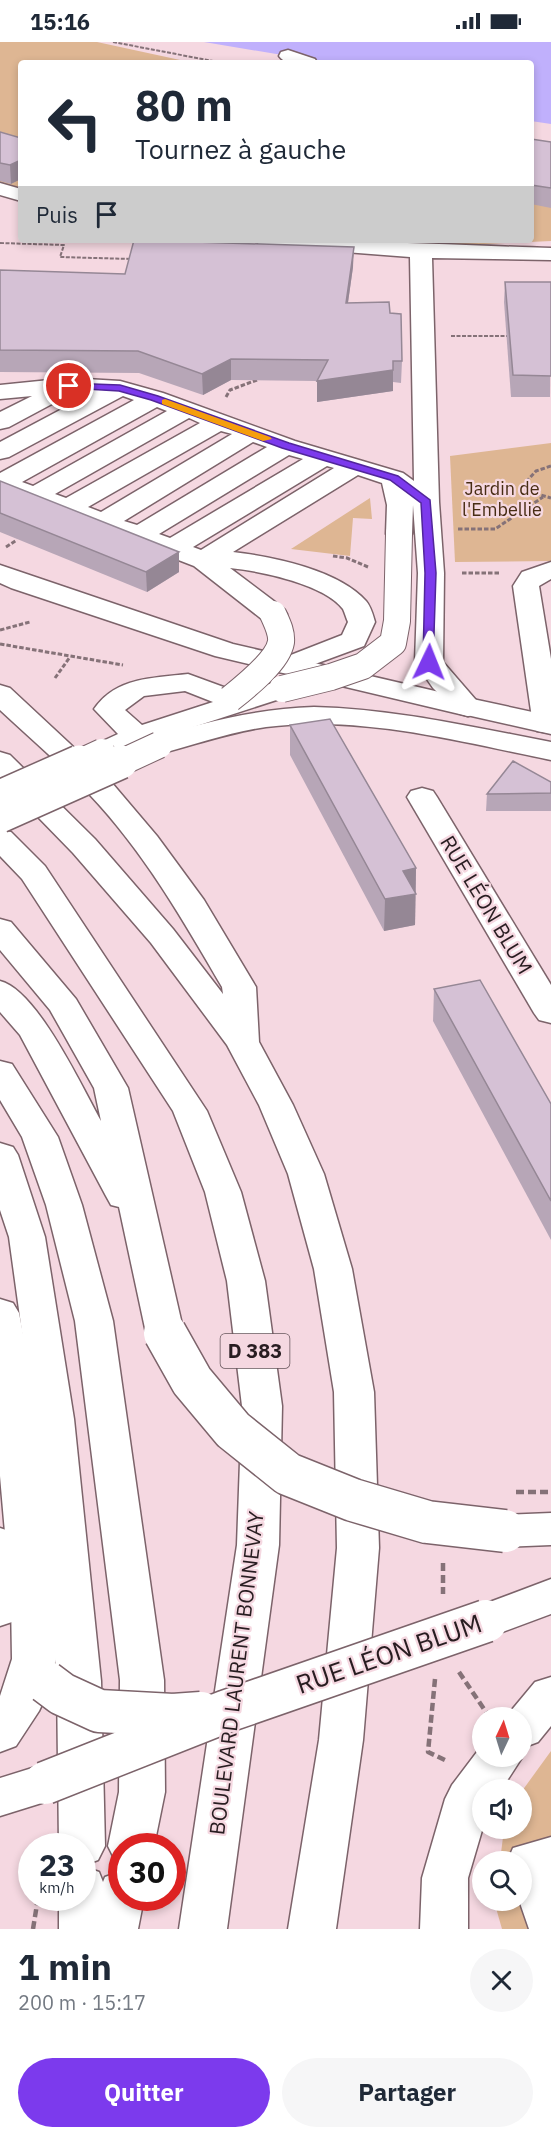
<!DOCTYPE html>
<html lang="fr">
<meta charset="utf-8">
<style>
:root{--surface:#fff;--page:#f6f6f7;--text:#1f2937;--muted:#747a83;--accent:#7c3aed}
body{margin:0;font-family:"IBM Plex Sans",sans-serif;background:var(--page);color:var(--text);height:100vh;display:flex;flex-direction:column;font-size:22px;white-space:nowrap}
*{box-sizing:border-box;margin:0}
p{font-size:20px;color:var(--muted)}
.icon{flex:none;width:33px;height:33px;fill:none;stroke:currentColor;stroke-width:2;stroke-linecap:round;stroke-linejoin:round}
.map{position:relative;height:1887px;overflow:hidden}
.side{display:flex;flex-direction:column;background:var(--surface);flex:1}
.side>*{flex:none}
.guide{position:absolute;left:18px;top:18px;width:516px;height:183px;border-radius:6px;box-shadow:0 3px 9px #0003;background:#fff;color:var(--text);overflow:hidden}
.needle{width:39px;rotate:4deg}
.tools{position:absolute;left:472px;top:1665px;display:grid;gap:12px}
.tools a{display:grid;place-items:center;width:60px;height:60px;border-radius:50%;background:var(--surface);box-shadow:0 3px 9px #0003;font-size:30px}
.speed{position:absolute;left:18px;top:1791px;display:flex;gap:12px;font-size:30px;font-weight:700;text-align:center}
.speed>*{display:grid;place-content:center;width:78px;height:78px;border-radius:50%;background:var(--surface);box-shadow:0 3px 9px #0003;line-height:1}
.speed small{font-size:15px;font-weight:400}
.speed .limit{border:9px solid #d22;background:#fff;color:#111}
.pin{position:absolute;display:grid;place-items:center;width:51px;height:51px;color:#fff;margin:-26px;border:3px solid #fff;border-radius:50%;box-shadow:0 2px 6px #0007}
.me{position:absolute;width:66px;margin:-33px;rotate:2deg;stroke-linejoin:round;filter:drop-shadow(0 0 4px #0008)}
.turn{display:flex;align-items:center;gap:21px;height:126px;padding:0 18px;font-size:27px}
.turn .icon{width:78px;height:78px;stroke-width:2.5}
.turn b{display:block;font-size:42px;line-height:51px}
.then{display:flex;align-items:center;height:57px;padding:0 18px;background:#0003;gap:12px;font-size:22px}
.round{display:grid;place-items:center;flex:none;width:63px;height:63px;border-radius:32px;background:var(--page)}
.headline{display:flex;align-items:center;justify-content:space-between;height:102px;padding:0 18px}
h1{font-size:36px;font-weight:700;line-height:45px}
.cta{display:flex;gap:12px;margin-top:auto;padding:12px 18px}
.cta a{flex:1;height:69px;border-radius:36px;background:var(--accent);color:#fff;font-size:24px;font-weight:700;line-height:69px;text-align:center}
.cta a+a{background:var(--page);color:var(--text)}
.status{display:flex;justify-content:space-between;align-items:center;height:42px;padding:0 30px;background:var(--surface);direction:ltr}
.status svg{height:16px;fill:currentColor}
.map>svg:first-child{display:block}
.green{fill:#deb693}
.water{fill:#c0b0fc}
.lines{fill:none;stroke-linecap:round;stroke-linejoin:round}
.minor-casing{stroke:#7c636a;stroke-width:3}
.major-casing{stroke:#7c636a;stroke-width:3}
.highway-casing{stroke:#7c636a;stroke-width:3}
.path-far2{stroke:#857278;stroke-width:2;stroke-dasharray:4 1.5;stroke-linecap:butt}
.path-far1{stroke:#857278;stroke-width:3;stroke-dasharray:4.5 2;stroke-linecap:butt}
.path{stroke:#857278;stroke-width:4.5;stroke-dasharray:8 4;stroke-linecap:butt}
.minor{fill:#fff;fill-rule:evenodd}
.major{fill:#fff;fill-rule:evenodd}
.highway{fill:#fff;fill-rule:evenodd}
.minor-bridge-far1-casing{stroke:#7c636a;stroke-width:28;stroke-linecap:butt}
.minor-bridge-casing{stroke:#7c636a;stroke-width:36;stroke-linecap:butt}
.major-bridge-far2-casing{stroke:#7c636a;stroke-width:28;stroke-linecap:butt}
.major-bridge-far1-casing{stroke:#7c636a;stroke-width:36;stroke-linecap:butt}
.major-bridge-casing{stroke:#7c636a;stroke-width:45;stroke-linecap:butt}
.highway-bridge-casing{stroke:#7c636a;stroke-width:45;stroke-linecap:butt}
.minor-bridge-far1{stroke:#fff;stroke-width:26}
.minor-bridge{stroke:#fff;stroke-width:33}
.major-bridge-far2{stroke:#fff;stroke-width:26}
.major-bridge-far1{stroke:#fff;stroke-width:33}
.major-bridge{stroke:#fff;stroke-width:42}
.highway-bridge{stroke:#fff;stroke-width:42}
.wall{fill:#b7a6b7}
.shaded-wall{fill:#958795}
.building{fill:#d5c1d5;stroke:#958795;stroke-width:1.5}
.route{fill:#7c3aed;stroke:#51269a;stroke-width:1.5}
.slow{fill:#f59e0b}
.labels{text-anchor:middle;stroke-width:4.5;stroke-linejoin:round;paint-order:stroke}
.far-park-label{font-size:18px;fill:#472c13;stroke:#f5d8e1}
.shield{fill:#f5d8e1;stroke:#66555b;stroke-width:1.5}
.shield-label{font-size:20px;font-weight:bold;fill:#281d21}
.street-label{font-size:21px;fill:#281d21;stroke:#f5d8e1}
.near-street-label{font-size:26px;fill:#281d21;stroke:#f5d8e1}
</style>
<div class="status"><b>15:16</b><svg viewBox="0 0 49 12"><path d="M0 12V9h3v3zM5 12V6h3v6zM10 12V3h3v9zM15 12V0h3v12zM26 1h20v11H26zM47 4h2v5h-2z"/></svg></div>
<div class="map">
<svg width="551" height="1887" viewBox="0 0 551 1887">
<rect width="100%" height="100%" fill="#f5d8e1"/>
<g class="green">
<path d="M 0,0 L 97,0 L 194,21 L 21,21 L 21,146 L 0,140 Z"/>
<path d="M 531,112 L 551,119 L 551,199 L 463,203 L 370,198 L 531,198 Z"/>
<path d="M 551,401 L 551,519 L 455,520 L 450,414 Z"/>
<path d="M 370,456 L 372,477 L 353,476 L 350,514 L 291,507 Z"/>
<path d="M 551,1709 L 551,1887 L 502,1887 L 496,1866 L 497,1859 L 522,1858 L 522,1820 L 500,1819 L 504,1787 L 522,1786 L 522,1749 Z"/>
</g>
<path class="water" d="M 204,0 L 551,0 L 551,82 L 531,79 L 531,21 L 330,21 Z"/>
<g class="lines">
<g class="minor-casing">
<g id="minor">
<path d="M 288,8 L 315,17 L 317,21 C 305,21 287,25 279,14 L 281,10 Z"/>
<path d="M 0,141 L 21,147 L 21,159 L 0,153 Z"/>
<path d="M 256,198 C 355,198 453,203 551,206 L 551,218 L 432,216 L 439,460 L 444,531 L 443,620 L 482,665 L 478,671 L 468,674 L 458,671 L 433,646 L 415,620 L 418,531 L 413,463 L 412,492 L 408,498 L 399,500 L 390,498 L 386,492 L 387,463 L 382,441 L 358,433 L 233,510 C 274,515 338,528 366,559 C 371,565 373,573 375,580 L 364,604 L 288,632 L 278,630 L 274,624 L 278,618 L 342,593 L 348,580 C 346,576 345,571 343,567 C 324,542 260,529 230,526 L 283,566 L 287,572 L 283,578 L 273,580 L 263,578 L 194,524 L 0,449 L 0,431 L 134,358 L 123,354 L 9,415 L 0,417 L 0,400 L 92,351 L 69,350 L 65,355 L 9,385 L 0,387 L 0,370 L 32,354 L 0,357 L 0,343 L 69,336 L 120,339 L 163,351 L 295,399 L 403,431 L 414,439 L 410,215 L 267,204 L 259,203 ZM 157,365 L 167,369 L 33,444 L 22,440 ZM 189,376 L 200,381 L 66,456 L 55,452 ZM 221,389 L 232,392 L 101,470 L 88,465 ZM 253,400 L 267,405 L 137,483 L 124,479 ZM 289,413 L 303,417 L 170,496 L 159,492 ZM 327,424 L 334,426 L 201,508 L 193,505 Z"/>
<path d="M 551,520 L 551,537 L 539,544 L 551,617 L 551,691 L 537,689 L 533,683 L 513,544 L 522,530 Z"/>
<path d="M 188,632 L 240,651 L 282,638 L 292,641 L 296,647 L 292,653 L 153,698 L 159,710 L 154,716 L 144,719 L 134,716 L 129,709 L 102,719 L 92,716 L 87,710 L 92,704 L 118,692 L 94,667 C 116,635 153,636 188,632 ZM 185,649 L 213,660 L 142,683 L 125,668 L 144,654 Z"/>
<path d="M 422,746 L 433,749 L 437,755 L 551,943 L 551,981 L 539,978 L 534,971 L 407,755 L 411,749 Z"/>
<path d="M 0,1486 L 15,1491 C 28,1516 28,1553 15,1579 L 0,1584 Z"/>
<path d="M 551,1795 L 551,1887 L 529,1887 L 519,1858 L 522,1858 L 522,1820 L 507,1820 L 513,1806 Z"/>
</g>
</g>
<g class="major-casing">
<g id="major">
<path d="M 468,656 L 551,674 L 551,692 L 458,671 L 454,665 L 458,659 Z"/>
<path d="M 314,665 C 395,667 472,685 551,700 L 551,718 C 457,699 362,673 266,685 C 229,690 195,703 159,712 L 149,709 L 144,703 L 149,697 C 204,680 256,667 314,665 Z"/>
<path d="M 0,1257 L 13,1261 L 19,1271 L 31,1334 L 53,1558 L 56,1617 L 45,1656 L 39,1669 L 16,1704 L 0,1710 L 0,1654 L 12,1617 L 11,1558 L 0,1434 Z"/>
<path d="M 551,1537 L 551,1572 L 486,1596 L 471,1591 L 465,1579 L 471,1567 Z"/>
<path d="M 45,1722 L 61,1727 L 68,1741 L 61,1755 L 0,1774 L 0,1736 Z"/>
</g>
</g>
<g class="highway-casing">
<g id="highway">
<path d="M 0,523 L 233,602 L 478,659 L 482,665 L 478,671 L 468,674 L 215,614 L 11,546 L 0,541 Z"/>
<path d="M 0,643 L 10,646 L 112,741 L 157,794 L 204,858 L 256,945 L 259,1000 L 293,1063 L 324,1132 L 352,1227 L 374,1350 L 379,1506 L 363,1698 L 336,1887 L 288,1887 L 319,1698 L 337,1506 L 334,1350 L 314,1227 L 288,1132 L 259,1063 L 227,1003 L 151,901 L 73,811 L 0,736 L 0,710 L 10,713 L 95,797 L 173,887 L 223,952 L 222,945 C 183,878 144,810 90,753 C 62,723 30,696 0,668 Z"/>
<path d="M 0,788 L 11,790 L 45,824 L 207,1069 L 241,1150 L 265,1239 L 282,1364 L 279,1503 L 227,1887 L 179,1887 L 237,1503 L 242,1364 L 227,1239 L 205,1150 L 173,1069 L 22,837 L 0,814 Z"/>
<path d="M 0,877 L 11,880 L 76,957 L 128,1046 L 184,1291 L 179,1301 L 165,1305 L 151,1301 L 146,1291 L 119,1165 L 111,1163 L 106,1154 L 20,993 L 0,970 L 0,939 C 37,948 82,1045 101,1079 L 94,1046 L 50,968 L 0,908 Z"/>
<path d="M 0,1019 L 12,1022 L 58,1095 L 82,1163 L 113,1279 L 164,1638 L 165,1750 L 154,1804 L 122,1804 L 122,1821 L 115,1818 L 108,1804 L 119,1750 L 120,1638 L 75,1279 L 46,1163 L 22,1095 L 0,1058 Z"/>
<path d="M 0,1101 L 13,1105 L 18,1113 L 45,1195 L 74,1377 L 101,1639 L 105,1804 L 98,1818 L 82,1824 L 82,1804 L 59,1804 L 57,1639 L 34,1377 L 9,1195 L 0,1168 Z"/>
<path d="M 551,1471 L 551,1503 L 505,1505 L 490,1500 L 484,1489 L 490,1478 L 505,1473 Z"/>
<path d="M 551,1635 L 551,1684 L 538,1700 L 522,1706 L 522,1676 L 505,1676 L 535,1640 Z"/>
<path d="M 483,1702 L 483,1714 L 523,1714 L 501,1748 L 483,1748 L 483,1785 L 468,1836 L 468,1887 L 420,1887 L 422,1836 L 445,1757 L 452,1743 Z"/>
<path d="M 82,1824 L 99,1830 L 103,1840 L 105,1835 L 122,1829 L 122,1856 L 144,1856 L 138,1887 L 59,1887 L 59,1856 L 82,1856 Z"/>
</g>
</g>
<g class="path-far2">
<path d="M 113,0 L 223,21"/>
<path d="M 201,198 L 221,201"/>
<path d="M 0,201 L 64,203 L 60,215 L 131,217"/>
<path d="M 451,294 L 509,294"/>
</g>
<g class="path-far1">
<path d="M 226,355 L 230,348 L 257,338"/>
<path d="M 551,424 L 536,429 L 526,440 L 534,451 L 551,456"/>
<path d="M 458,487 L 495,487 L 543,455"/>
<path d="M 6,505 L 17,498"/>
<path d="M 333,514 L 347,516 L 368,525"/>
<path d="M 462,531 L 499,531"/>
<path d="M 0,588 L 30,580"/>
<path d="M 0,602 L 123,623"/>
<path d="M 55,636 L 70,615"/>
</g>
<g class="path">
<path d="M 516,1450 L 551,1450"/>
<path d="M 443,1521 L 443,1552"/>
<path d="M 459,1630 L 488,1673"/>
<path d="M 435,1637 L 428,1710 L 447,1719"/>
<path d="M 33,1887 L 38,1856"/>
</g>
<use href="#minor" class="minor"/>
<use href="#major" class="major"/>
<use href="#highway" class="highway"/>
<g class="minor-bridge-far1-casing">
<g id="minor-bridge-far1">
<path d="M 282,647 L 331,635 L 363,624 L 393,601 L 397,579 L 399,492"/>
<path d="M 230,657 C 245,645 278,619 281,600 C 282,590 277,581 273,572"/>
<path d="M 76,722 L 102,710"/>
</g>
</g>
<g class="minor-bridge-casing">
<path id="minor-bridge" d="M 0,755 L 79,720"/>
</g>
<g class="major-bridge-far2-casing">
<path id="major-bridge-far2" d="M 118,722 L 159,703"/>
</g>
<g class="major-bridge-far1-casing">
<path id="major-bridge-far1" d="M 0,774 L 121,720"/>
</g>
<g class="major-bridge-casing">
<g id="major-bridge">
<path d="M 46,1640 L 62,1652 L 99,1669 L 173,1673 L 201,1671"/>
<path d="M 45,1741 L 227,1669 L 486,1579"/>
</g>
</g>
<g class="highway-bridge-casing">
<path id="highway-bridge" d="M 165,1291 L 192,1339 L 233,1388 L 288,1432 L 353,1458 L 427,1480 L 505,1489"/>
</g>
<use href="#minor-bridge-far1" class="minor-bridge-far1"/>
<use href="#minor-bridge" class="minor-bridge"/>
<use href="#major-bridge-far2" class="major-bridge-far2"/>
<use href="#major-bridge-far1" class="major-bridge-far1"/>
<use href="#major-bridge" class="major-bridge"/>
<use href="#highway-bridge" class="highway-bridge"/>
</g>
<g class="wall">
<path d="M 0,90 L 21,96 L 11,142 L 0,139 Z"/>
<path d="M 531,97 L 551,100 L 551,166 L 531,162 Z"/>
<path d="M 353,225 L 348,261 L 390,271 L 402,319 L 401,341 L 393,340 L 393,349 L 317,360 L 317,339 L 231,338 L 203,353 L 139,331 L 0,330 L 0,228 L 125,232 Z"/>
<path d="M 505,240 L 551,240 L 550,355 L 511,355 L 504,260 Z"/>
<path d="M 0,439 L 179,510 L 179,530 L 147,550 L 0,490 Z"/>
<path d="M 290,683 L 416,826 L 415,883 L 384,889 L 290,713 Z"/>
<path d="M 551,740 L 551,769 L 486,769 L 487,752 Z"/>
<path d="M 434,947 L 551,1062 L 551,1198 L 433,979 Z"/>
</g>
<g class="shaded-wall">
<path d="M 21,118 L 21,137 L 11,142 L 10,123 Z"/>
<path d="M 354,205 L 353,225 L 345,281 L 346,261 Z"/>
<path d="M 231,317 L 231,338 L 203,353 L 202,332 Z"/>
<path d="M 393,328 L 393,349 L 317,360 L 317,339 Z"/>
<path d="M 179,510 L 179,530 L 147,550 L 146,530 Z"/>
<path d="M 416,826 L 415,883 L 384,889 L 385,857 L 403,829 Z"/>
</g>
<g class="building">
<path d="M 0,90 L 21,96 L 21,118 L 10,123 L 0,121 Z"/>
<path d="M 531,97 L 551,100 L 551,146 L 531,143 Z"/>
<path d="M 134,198 L 354,205 L 346,261 L 389,260 L 390,271 L 401,272 L 402,319 L 393,319 L 393,328 L 317,339 L 328,318 L 231,317 L 202,332 L 138,309 L 0,308 L 0,228 L 125,232 Z"/>
<path d="M 505,240 L 551,240 L 551,334 L 513,333 Z"/>
<path d="M 0,439 L 179,510 L 146,530 L 0,471 Z"/>
<path d="M 330,677 L 416,826 L 403,829 L 416,852 L 385,857 L 290,683 Z"/>
<path d="M 513,719 L 551,740 L 551,751 L 487,752 Z"/>
<path d="M 480,938 L 551,1062 L 551,1159 L 434,947 Z"/>
</g>
<path class="route" d="M 66,341 L 120,343 L 158,354 L 289,401 L 398,434 L 430,458 L 436,531 L 433,622 L 424,622 L 423,620 L 425,531 L 421,461 L 390,438 L 282,406 L 151,358 L 119,349 L 69,346 L 66,346 Z"/>
<path class="slow" d="M 165,357 L 270,395 L 272,397 L 263,399 L 162,362 L 162,358 Z"/>
<g class="labels">
<g class="far-park-label">
<text x="502" y="453">Jardin de<tspan x="502" dy="21">l'Embellie</tspan></text>
</g>
<rect class="shield" x="220.5" y="1292" width="69" height="34" rx="4.5"/>
<g class="shield-label">
<text x="255" y="1316">D 383</text>
</g>
<g class="street-label">
<text transform="translate(486 863) rotate(59)" y="7">RUE LÉON BLUM</text>
<text transform="translate(237 1631) rotate(-83)" y="7">BOULEVARD LAURENT BONNEVAY</text>
</g>
<g class="near-street-label">
<text transform="translate(389 1612) rotate(-19)" y="9">RUE LÉON BLUM</text>
</g>
</g>
</svg>
<div class="tools">
<a><svg class="needle" viewBox="-14 -14 28 28"><path d="M0-13l5 13h-10z" fill="#e53935"/><path d="M0 13l5-13h-10z" fill="#747a83"/></svg></a>
<a><svg class="icon" aria-label="sound" viewBox="0 0 24 24"><path d="M4 9h4l5-4v14l-5-4H4zM17 9q2 3 0 6"/></svg></a>
<a><svg class="icon" aria-label="search" viewBox="0 0 24 24"><circle cx="10" cy="10" r="6"/><path d="M15 15l6 6"/></svg></a>
</div>
<div class="speed"><div>23<small>km/h</small></div><div class="limit">30</div></div>
<div class="pin" style="left:69px;top:344px;background:#d93025"><svg class="icon" aria-label="arrive" viewBox="0 0 24 24"><path d="M6 21V4h12l-3 4 3 4H6"/></svg></div>
<svg class="me" style="left:429px;top:620px" viewBox="-20 -20 40 40"><path d="M0-17L14 15 0 8-14 15z" fill="#7c3aed" stroke="#fff" stroke-width="4"/></svg>
<div class="guide">
<div class="turn"><svg class="icon" aria-label="left" viewBox="0 0 24 24"><path d="M17 20v-9H6M10 6l-5 5 5 5"/></svg><div><b>80 m</b>Tournez à gauche</div></div>
<div class="then">Puis<svg class="icon" aria-label="arrive" viewBox="0 0 24 24"><path d="M6 21V4h12l-3 4 3 4H6"/></svg></div>
</div>
</div>
<section class="side">
<div class="headline"><div><h1>1 min</h1><p>200 m · 15:17</p></div><a class="round"><svg class="icon" aria-label="close" viewBox="0 0 24 24"><path d="M6 6l12 12M18 6L6 18"/></svg></a></div>
<div class="cta"><a>Quitter</a><a>Partager</a></div>
</section>
